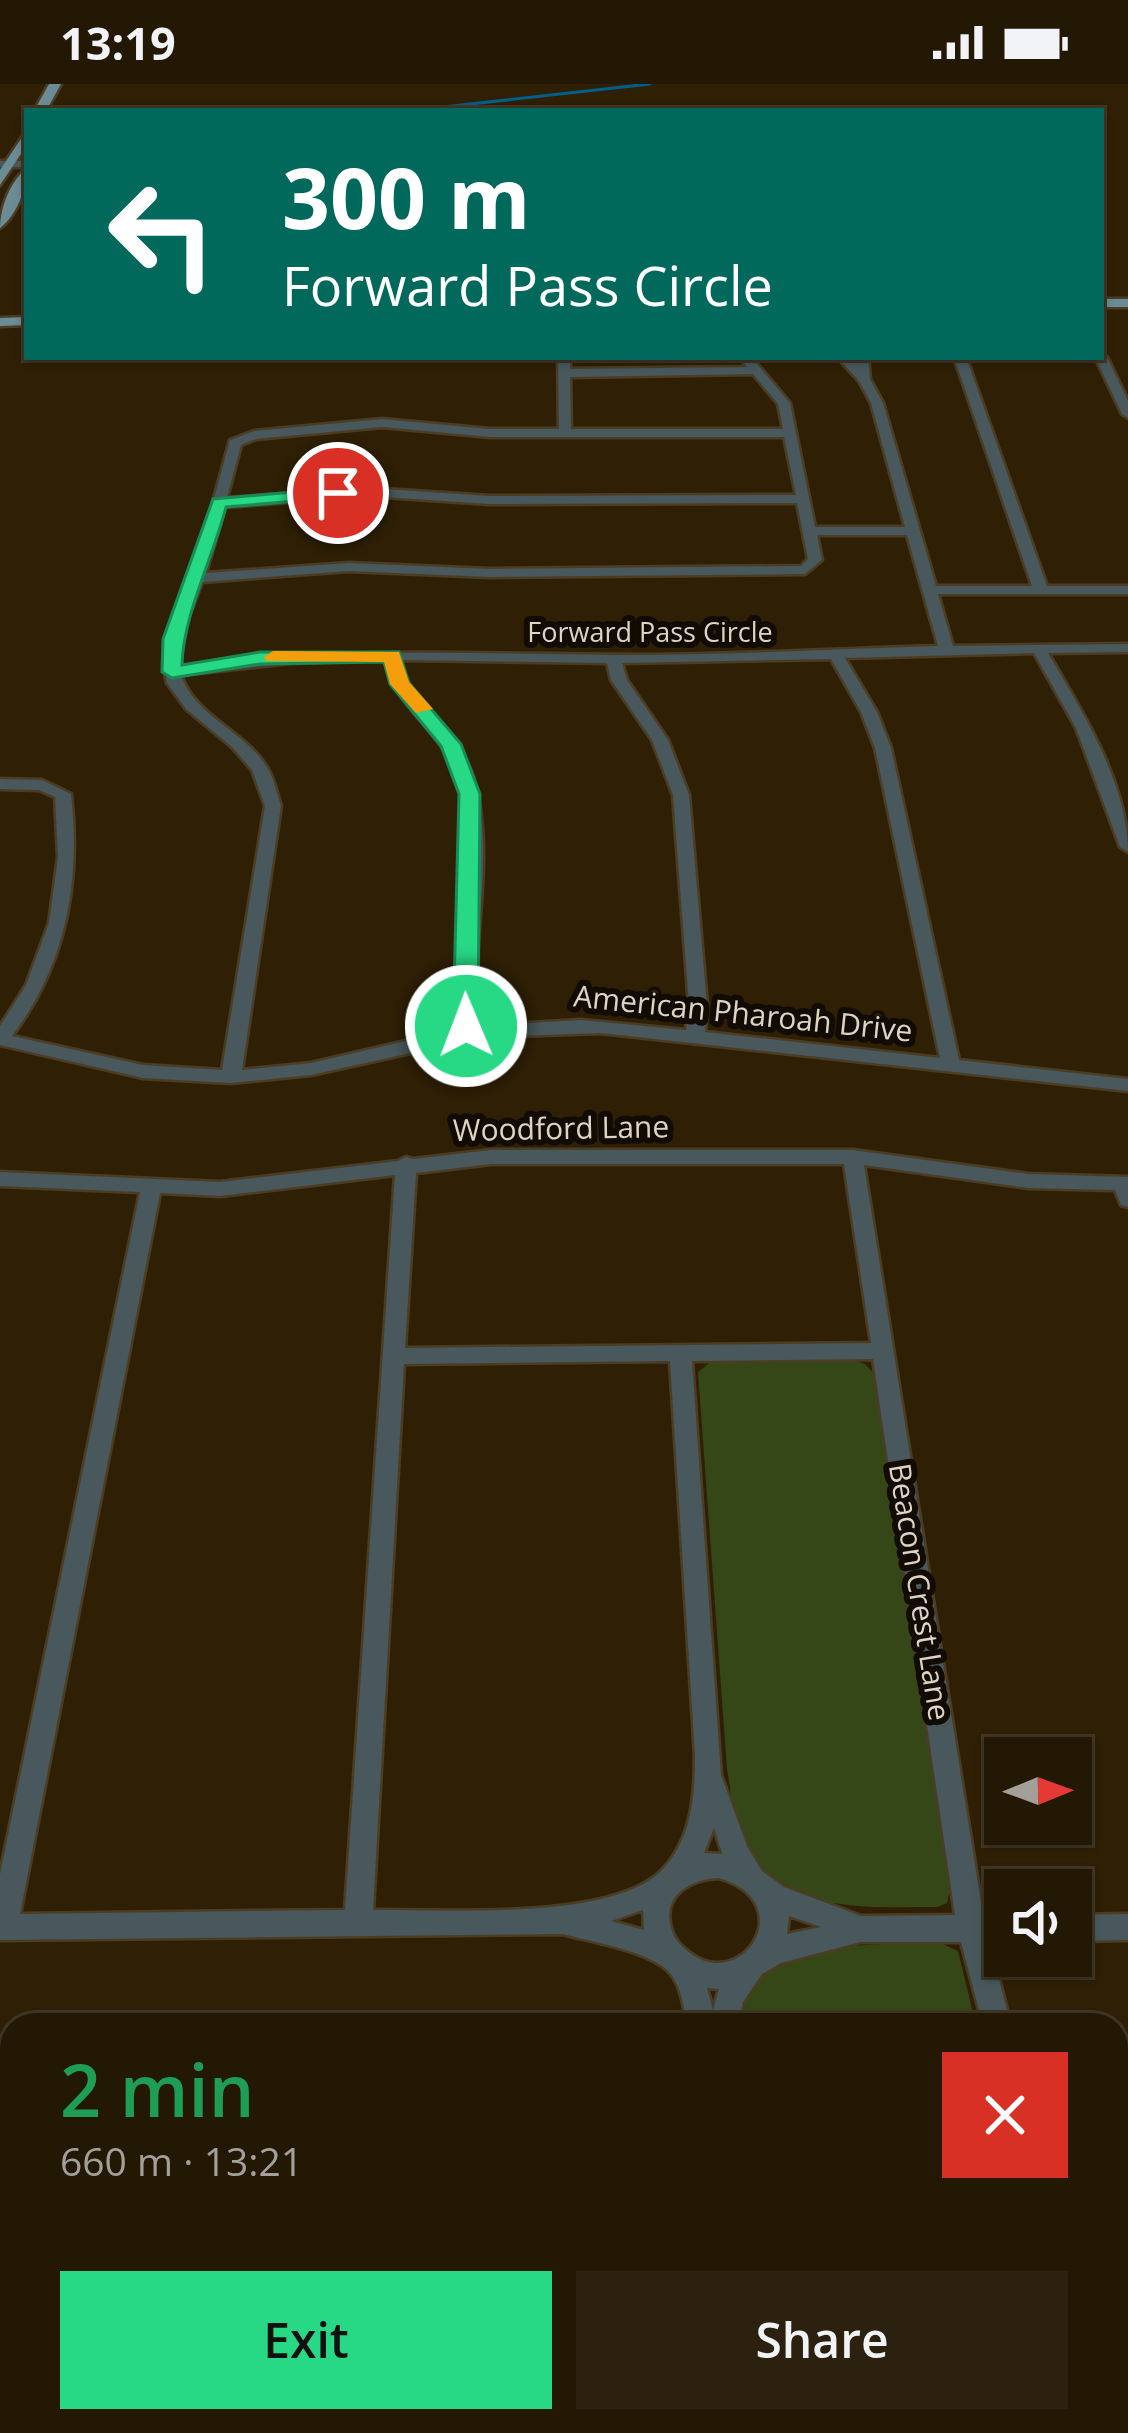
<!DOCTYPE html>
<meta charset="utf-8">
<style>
:root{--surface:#231804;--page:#2b210e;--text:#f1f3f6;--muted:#a3a09a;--line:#403726;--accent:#27d885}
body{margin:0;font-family:"Open Sans",sans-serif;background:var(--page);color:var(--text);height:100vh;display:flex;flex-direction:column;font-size:45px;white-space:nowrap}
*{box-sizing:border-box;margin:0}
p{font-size:39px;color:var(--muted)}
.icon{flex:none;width:66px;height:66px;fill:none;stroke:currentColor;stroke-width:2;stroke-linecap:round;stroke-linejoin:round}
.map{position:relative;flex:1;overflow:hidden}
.sheet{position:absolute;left:0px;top:1929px;width:1128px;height:420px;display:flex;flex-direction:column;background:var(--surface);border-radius:36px 36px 0 0;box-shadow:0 3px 9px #0004,0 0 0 3px var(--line)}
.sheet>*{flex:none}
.guide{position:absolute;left:24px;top:24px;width:1080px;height:252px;border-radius:0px;box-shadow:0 3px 9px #0004,0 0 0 3px var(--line);background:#00695c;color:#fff;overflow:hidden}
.needle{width:78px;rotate:89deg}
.controls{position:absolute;left:984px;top:1653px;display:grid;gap:24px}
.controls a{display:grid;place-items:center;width:108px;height:108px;border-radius:0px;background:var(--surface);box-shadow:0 3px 9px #0004,0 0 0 3px var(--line);font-size:60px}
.pin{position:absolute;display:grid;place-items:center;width:102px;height:102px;color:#fff;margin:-51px;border:6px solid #fff;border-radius:50%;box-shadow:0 3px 12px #0007}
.me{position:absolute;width:132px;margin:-66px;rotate:359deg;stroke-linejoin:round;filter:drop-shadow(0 0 9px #0008)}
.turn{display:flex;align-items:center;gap:42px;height:252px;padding:0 60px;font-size:54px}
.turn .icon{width:156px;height:156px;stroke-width:2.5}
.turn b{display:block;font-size:84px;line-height:102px}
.round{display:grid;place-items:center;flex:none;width:126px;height:126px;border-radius:0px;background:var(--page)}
.head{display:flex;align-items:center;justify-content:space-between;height:204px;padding:0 60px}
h1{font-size:72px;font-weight:600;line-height:90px;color:#1e9e55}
.cta{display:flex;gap:24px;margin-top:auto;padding:24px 60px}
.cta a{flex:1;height:138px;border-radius:0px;background:var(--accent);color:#111;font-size:48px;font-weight:600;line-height:138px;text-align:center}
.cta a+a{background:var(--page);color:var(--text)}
.status{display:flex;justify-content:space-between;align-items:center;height:84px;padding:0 60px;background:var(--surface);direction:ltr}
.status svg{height:33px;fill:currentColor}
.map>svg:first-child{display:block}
.green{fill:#364717}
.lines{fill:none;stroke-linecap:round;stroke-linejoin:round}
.stream{stroke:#005f8a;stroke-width:3}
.minor-casing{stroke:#4b3d24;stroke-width:5}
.major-casing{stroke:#4b3d24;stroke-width:5}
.minor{fill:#48585c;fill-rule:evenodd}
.major{fill:#6b8c94;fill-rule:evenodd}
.route{fill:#27d885;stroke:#198c56;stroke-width:3}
.slow{fill:#f59e0b}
.labels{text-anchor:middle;stroke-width:12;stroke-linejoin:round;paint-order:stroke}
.far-street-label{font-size:27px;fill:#ded4c5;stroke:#110b03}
.street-label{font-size:30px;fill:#ded4c5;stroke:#110b03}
</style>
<div class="status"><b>13:19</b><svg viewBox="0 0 49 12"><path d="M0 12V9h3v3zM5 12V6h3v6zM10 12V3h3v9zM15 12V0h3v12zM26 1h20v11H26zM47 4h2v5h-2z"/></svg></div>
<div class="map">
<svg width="1128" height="2349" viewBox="0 0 1128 2349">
<rect width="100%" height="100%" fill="#2f2005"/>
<g class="green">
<path d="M 852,1276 L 865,1280 L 875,1291 L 950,1806 L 947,1819 L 937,1823 C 863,1823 773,1831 740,1750 C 732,1731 731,1706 727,1685 L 698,1288 L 712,1277 Z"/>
<path d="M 938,1858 L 958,1867 L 976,1941 L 738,1941 C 745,1923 750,1892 766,1880 C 793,1860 902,1860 938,1858 Z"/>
<path d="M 751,2337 L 1033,2337 L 1034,2349 L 752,2349 Z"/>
</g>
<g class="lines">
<path class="stream" d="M 408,27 L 650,0"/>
<g class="minor-casing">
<g id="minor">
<rect x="0" y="77" width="27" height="6"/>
<path d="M 1101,269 L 1107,273 L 1128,317 L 1128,334 L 1122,330 L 1095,273 L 1101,273 Z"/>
<path d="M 558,273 L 570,273 L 570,285 L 747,283 L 739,273 L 751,273 L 790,319 L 815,443 L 905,443 L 871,319 L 859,297 L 837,273 L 850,273 L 857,280 L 856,273 L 868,273 L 870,295 L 883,319 L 936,502 L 1032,502 L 954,273 L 966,273 L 1047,502 L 1128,502 L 1128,510 L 938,510 L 953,562 L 1128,560 L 1128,568 L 1048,569 C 1082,627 1128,700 1128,768 L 1120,763 L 1076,644 L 1034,569 L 845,574 L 877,628 L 891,664 L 959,976 L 1128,995 L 1128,1007 L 601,949 L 483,953 L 311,991 L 231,999 L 143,994 L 0,961 L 0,942 L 26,901 L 49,839 L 58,773 L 55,713 L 39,706 L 0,705 L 0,695 L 42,696 L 71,710 C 81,797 66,881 12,952 L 143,981 L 222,986 L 265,722 L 252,686 L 232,663 L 186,625 L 167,599 L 163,580 L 166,555 L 197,476 L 230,356 L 254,347 L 382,335 L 490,345 L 559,345 ZM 753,290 L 778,320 L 783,345 L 571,345 L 570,293 ZM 382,343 L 490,353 L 784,353 L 796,411 L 489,412 L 369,404 L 227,414 L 241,361 L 256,355 ZM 369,412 L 489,420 L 797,419 L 808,475 L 801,482 L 490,485 L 349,479 L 206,489 L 225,423 ZM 817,451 L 907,451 L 938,562 C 840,565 743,570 645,571 C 489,571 334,561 178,583 L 177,580 L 180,555 L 202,498 L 349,487 L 490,493 L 805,490 L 822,476 ZM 831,575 L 861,628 L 875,664 L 940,974 L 705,948 L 707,921 L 689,711 L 668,656 L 627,596 L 622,579 ZM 385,576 C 394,623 445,649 457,694 C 480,775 452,863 457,945 L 311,979 L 242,986 L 281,722 C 277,710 274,695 268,685 C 246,647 195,633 181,591 L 290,579 ZM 400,576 L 607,579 L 611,596 L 652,656 L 673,711 L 689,921 L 686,946 L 581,936 L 476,942 C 470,861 497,772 473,693 C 459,648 410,622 400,576 Z"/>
<path d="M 491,1066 L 853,1066 L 1028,1090 L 1128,1093 L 1128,1123 L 1121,1121 L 1115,1106 L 1028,1104 L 864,1081 L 983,1831 L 1005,1831 L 1005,1857 L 989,1857 L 1011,1941 L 983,1941 L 961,1858 L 860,1858 L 781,1879 L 762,1890 L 743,1918 L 738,1941 L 687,1941 C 684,1925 682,1907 673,1893 C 658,1868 591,1858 563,1850 L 0,1856 L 0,1790 L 140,1108 L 0,1102 L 0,1088 L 220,1098 L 398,1077 L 406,1073 L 413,1075 ZM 491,1080 L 844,1080 L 871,1259 L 405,1264 L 416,1089 ZM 395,1091 L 345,1826 L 20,1830 L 160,1109 L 220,1112 ZM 873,1275 L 955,1831 L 861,1832 L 784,1803 L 762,1787 L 747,1762 L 721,1691 L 692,1277 ZM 670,1277 L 695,1671 C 695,1711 692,1754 663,1785 C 614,1838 442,1825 373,1826 L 404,1280 ZM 714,1744 L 722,1769 L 723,1770 L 704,1769 ZM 719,1794 C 801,1818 743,1909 690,1869 C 682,1863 675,1856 672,1847 C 660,1812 690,1795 719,1794 ZM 643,1826 L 644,1846 L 611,1837 ZM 789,1832 L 821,1843 L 787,1850 ZM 707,1904 L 719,1905 L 713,1926 Z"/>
<path d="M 1128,1830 L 1128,1856 L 1071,1857 L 1071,1831 Z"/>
<path d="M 12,2210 L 12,2242 L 0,2243 L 0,2211 Z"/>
<path d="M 288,2337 L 320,2337 L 319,2349 L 287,2349 Z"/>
<path d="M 713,2337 L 745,2337 L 746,2349 L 714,2349 Z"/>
<path d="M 1036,2337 L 1068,2337 L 1069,2349 L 1037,2349 Z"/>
</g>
</g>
<g class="major-casing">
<g id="major">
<path d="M 49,0 L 61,0 L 46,27 L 34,27 Z"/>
<path d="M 27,46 L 27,61 L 0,101 L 0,86 Z"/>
<path d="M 27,84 C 27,105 16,132 0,144 C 0,123 11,96 27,84 Z"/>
<rect x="1101" y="215" width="27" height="8"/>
<path d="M 27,233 L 27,241 L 0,242 L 0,234 Z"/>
</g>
</g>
<use href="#minor" class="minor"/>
<use href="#major" class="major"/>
</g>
<path class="route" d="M 338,404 L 346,409 L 344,413 L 226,423 C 213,474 183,531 182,581 L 260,568 L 399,568 L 409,599 L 461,660 L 480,710 L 478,942 L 466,950 L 453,942 L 459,710 L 441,662 L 390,600 L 384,578 L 260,580 L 172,594 L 162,588 L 163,555 L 213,415 Z"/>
<path class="slow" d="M 273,567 L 399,568 L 409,598 L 433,625 L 416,629 L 390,600 L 384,578 L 266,577 L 264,573 Z"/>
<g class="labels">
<g class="far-street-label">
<text x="650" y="558">Forward Pass Circle</text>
</g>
<g class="street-label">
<text transform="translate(743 930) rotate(6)" y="10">American Pharoah Drive</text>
<text transform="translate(561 1045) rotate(-1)" y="10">Woodford Lane</text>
<text transform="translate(919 1508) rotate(81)" y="10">Beacon Crest Lane</text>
</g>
</g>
</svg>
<div class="controls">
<a><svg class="needle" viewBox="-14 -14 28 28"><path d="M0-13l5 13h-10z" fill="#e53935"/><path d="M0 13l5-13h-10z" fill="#a3a09a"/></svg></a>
<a><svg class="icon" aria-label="sound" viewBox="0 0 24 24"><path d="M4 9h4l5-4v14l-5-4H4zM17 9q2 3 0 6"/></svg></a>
</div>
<div class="pin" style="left:338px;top:409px;background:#d93025"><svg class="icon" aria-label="arrive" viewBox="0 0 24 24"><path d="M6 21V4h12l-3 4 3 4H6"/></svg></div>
<svg class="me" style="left:466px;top:942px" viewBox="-20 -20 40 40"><circle r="17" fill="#27d885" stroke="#fff" stroke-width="3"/><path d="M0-11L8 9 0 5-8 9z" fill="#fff"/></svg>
<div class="guide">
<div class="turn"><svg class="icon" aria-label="left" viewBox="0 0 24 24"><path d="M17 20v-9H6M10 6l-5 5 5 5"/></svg><div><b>300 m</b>Forward Pass Circle</div></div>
</div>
<section class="sheet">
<div class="head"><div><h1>2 min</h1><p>660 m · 13:21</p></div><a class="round" style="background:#d93025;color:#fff"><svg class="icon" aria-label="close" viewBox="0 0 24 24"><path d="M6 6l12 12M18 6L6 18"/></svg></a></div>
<div class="cta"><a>Exit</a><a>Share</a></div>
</section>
</div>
